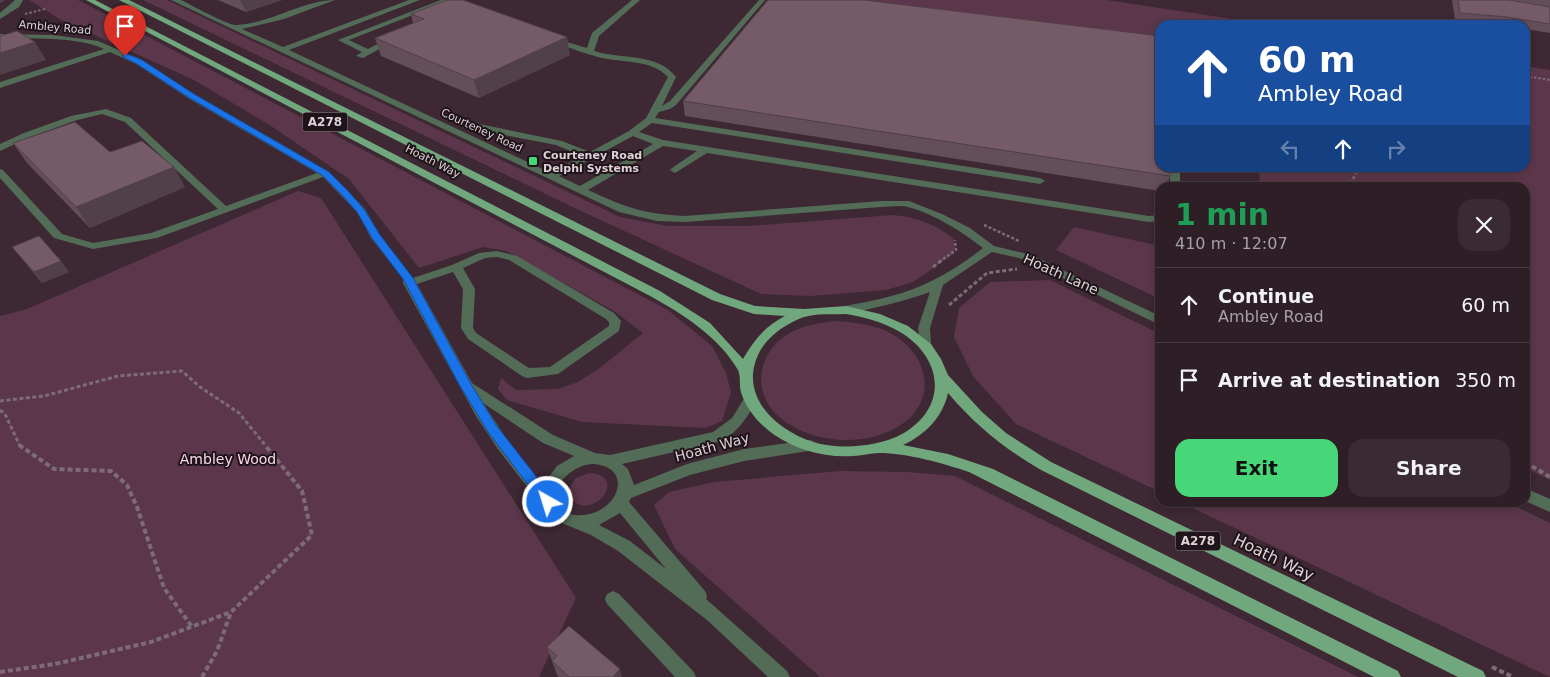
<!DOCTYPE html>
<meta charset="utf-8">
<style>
:root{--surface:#2e1e26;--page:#3a2b32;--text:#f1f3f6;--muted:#a7a2a7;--line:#493c43;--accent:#48d778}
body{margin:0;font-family:"DejaVu Sans",sans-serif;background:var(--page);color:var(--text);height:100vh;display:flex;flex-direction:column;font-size:19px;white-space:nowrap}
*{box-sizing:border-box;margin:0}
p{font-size:16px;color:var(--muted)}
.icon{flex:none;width:28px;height:28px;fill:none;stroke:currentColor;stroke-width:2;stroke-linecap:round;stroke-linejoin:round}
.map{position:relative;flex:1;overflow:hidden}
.sheet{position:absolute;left:1155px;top:182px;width:375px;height:325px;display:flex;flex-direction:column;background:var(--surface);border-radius:15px;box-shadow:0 2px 8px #0003,0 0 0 1px var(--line)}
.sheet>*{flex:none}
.banner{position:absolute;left:1155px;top:20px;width:375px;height:152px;border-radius:15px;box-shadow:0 2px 8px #0003,0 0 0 1px var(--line);background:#1a4fa0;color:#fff;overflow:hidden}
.pin{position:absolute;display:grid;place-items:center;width:42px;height:42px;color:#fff;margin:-51px -21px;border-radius:50% 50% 50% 0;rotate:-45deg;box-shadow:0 0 5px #0007}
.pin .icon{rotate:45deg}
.me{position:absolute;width:55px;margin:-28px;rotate:321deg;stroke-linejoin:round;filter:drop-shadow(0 0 4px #0008)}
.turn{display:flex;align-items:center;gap:18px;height:105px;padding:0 20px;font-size:22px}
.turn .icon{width:65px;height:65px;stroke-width:2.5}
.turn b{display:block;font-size:35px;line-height:42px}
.lanes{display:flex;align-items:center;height:48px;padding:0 20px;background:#0003;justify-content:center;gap:25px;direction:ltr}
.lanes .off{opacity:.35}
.round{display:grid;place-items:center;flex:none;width:52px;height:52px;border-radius:15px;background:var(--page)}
.head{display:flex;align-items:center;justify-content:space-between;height:85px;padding:0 20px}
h1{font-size:30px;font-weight:700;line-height:38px;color:#1e9e55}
.cta{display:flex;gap:10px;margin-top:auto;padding:10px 20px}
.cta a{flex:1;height:58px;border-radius:15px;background:var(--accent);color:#111;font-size:20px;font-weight:700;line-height:58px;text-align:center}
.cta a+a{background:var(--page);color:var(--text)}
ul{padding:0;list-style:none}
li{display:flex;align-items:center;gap:15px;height:75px;padding:0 20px;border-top:1px solid var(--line)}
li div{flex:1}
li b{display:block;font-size:19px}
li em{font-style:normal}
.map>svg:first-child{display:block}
.green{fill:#5c374b}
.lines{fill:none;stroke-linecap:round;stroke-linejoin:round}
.path-far3{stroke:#7e6c75;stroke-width:2;stroke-dasharray:2.5 2;stroke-linecap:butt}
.path-far2{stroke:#7e6c75;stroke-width:2.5;stroke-dasharray:3 2;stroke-linecap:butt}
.path-far1{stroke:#7e6c75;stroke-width:3;stroke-dasharray:4 2.5;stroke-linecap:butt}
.path{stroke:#7e6c75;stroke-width:4;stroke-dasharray:5 3;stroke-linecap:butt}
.minor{fill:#526c57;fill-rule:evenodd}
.major{fill:#70a77d;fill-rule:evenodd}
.wall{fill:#644e59}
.shaded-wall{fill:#514048}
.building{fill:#745b67;stroke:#514048}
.route{fill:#1a73e8;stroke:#114b97}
.poi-dot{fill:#48d778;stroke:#1e1419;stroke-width:2}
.labels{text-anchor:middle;stroke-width:4;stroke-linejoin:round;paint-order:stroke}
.far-street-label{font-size:11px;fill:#dfd1d7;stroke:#1e1419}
.far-poi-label{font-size:11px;font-weight:bold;fill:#dfd1d7;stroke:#1e1419;text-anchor:start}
.shield{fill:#1e1419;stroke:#a5989e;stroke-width:1}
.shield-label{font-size:12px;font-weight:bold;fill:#dfd1d7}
.street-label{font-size:14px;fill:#dfd1d7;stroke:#1e1419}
.park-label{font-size:14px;fill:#fed6ea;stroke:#1e1419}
.near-street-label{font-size:16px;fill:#dfd1d7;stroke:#1e1419}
</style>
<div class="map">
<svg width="1550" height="677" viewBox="0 0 1550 677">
<rect width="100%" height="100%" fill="#3d2833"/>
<g class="green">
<path d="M 29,0 L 78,0 L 668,310 L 712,346 L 726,373 L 731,392 L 722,421 L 706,428 L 582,422 L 507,400 L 498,389 L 501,378 L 516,390 L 558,389 L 578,382 L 601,367 L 643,333 L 614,311 L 506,251 L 483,247 L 419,268 L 349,179 L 271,126 L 194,80 L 61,20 Z"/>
<path d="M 143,0 L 167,0 L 620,217 L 667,226 L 748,226 L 893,215 C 916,217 934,224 953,238 L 955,248 L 952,255 L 913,282 L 886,290 L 810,296 L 761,294 L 581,211 Z"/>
<path d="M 829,0 L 1107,0 L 1272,25 L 1160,25 L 1160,41 Z"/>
<path d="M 1525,66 L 1550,70 L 1550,480 L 1525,468 L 1525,188 L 1260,187 L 1259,168 L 1525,168 Z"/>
<path d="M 298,191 L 321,198 L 576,598 L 539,677 L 0,677 L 0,316 L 27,309 Z"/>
<path d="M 1074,227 L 1160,246 L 1160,299 L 1056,250 Z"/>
<path d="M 1050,280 L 1160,334 L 1160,492 L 1016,424 L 973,376 L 954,337 L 959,308 L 990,282 Z"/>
<path d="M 836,321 C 852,322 869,324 884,330 C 930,350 942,404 894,429 C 859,448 805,442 776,414 C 751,388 759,352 788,334 C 803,325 820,323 836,321 Z"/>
<path d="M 840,471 L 907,472 L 955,476 L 1358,677 L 820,677 L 675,549 L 654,505 L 669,492 L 714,482 Z"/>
<path d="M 589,473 C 631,475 591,525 569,497 L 569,488 L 576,478 Z"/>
<path d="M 1182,503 L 1508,503 L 1550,523 L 1550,677 Z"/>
</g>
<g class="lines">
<g class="path-far3">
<path d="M 25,14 L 45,9"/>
<path d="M 1525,76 L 1550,80"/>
</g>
<g class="path-far2">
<path d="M 1349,188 L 1358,168"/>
<path d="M 984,225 L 1019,241"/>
<path d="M 939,262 L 956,250 L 955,240"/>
</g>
<g class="path-far1">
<path d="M 933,267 L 941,261"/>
<path d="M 949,305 L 987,273 L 1017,269"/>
<path d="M 0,401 L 44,396 L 118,376 L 182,371 L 200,387 L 239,413 L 266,446"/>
<path d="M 0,410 L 5,414 L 20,446"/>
</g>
<g class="path">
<path d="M 19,445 L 54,469 L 111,471 L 127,485 L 137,507 L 164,588 L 192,627"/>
<path d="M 1525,462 L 1550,477"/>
<path d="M 1492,667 L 1513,677"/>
<path d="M 0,672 L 55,664 L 151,642 L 231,612 L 312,535 L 302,491 L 265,445"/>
<path d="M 202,677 L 217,651 L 231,612"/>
</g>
<g class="minor">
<path d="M 15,0 L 23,0 L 19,7 L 0,19 L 0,13 Z"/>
<path d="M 171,0 L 181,0 C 191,5 229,26 237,25 C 269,24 303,0 335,0 L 284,19 L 242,29 L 283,47 L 409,0 L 420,0 L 289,50 L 551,173 L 582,156 L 556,145 L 479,130 L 474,127 L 479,124 L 562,141 L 590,152 L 629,131 L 646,118 L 668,77 C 651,59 624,63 602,58 C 584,54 567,46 549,41 L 549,37 L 587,48 L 592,33 L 632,0 L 640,0 L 599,36 L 594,51 C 622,60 657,52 676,77 L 662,106 L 670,101 L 759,0 L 765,0 L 676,105 L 670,109 L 659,112 L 655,118 L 1040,178 L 1045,181 L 1040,184 L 652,123 L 639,132 L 663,140 L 1149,216 L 1160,215 L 1160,221 L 1149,222 L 707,153 L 675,173 L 670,170 L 672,168 L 697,151 L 663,146 L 588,190 C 625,207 643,214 685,216 L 881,201 L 909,201 L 942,214 L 970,228 L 994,246 L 1031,255 L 1160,316 L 1160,325 L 1023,259 L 992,252 L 943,285 L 930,328 L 931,343 L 925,347 L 921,346 L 918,328 L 930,292 C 903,302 874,308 846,314 L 840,310 L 842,307 C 858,303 875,301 891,296 C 926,287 955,270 983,248 C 962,232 935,214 908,207 C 900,205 889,207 881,207 L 685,222 L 657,221 L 619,212 ZM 633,136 L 653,144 L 580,186 L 559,176 Z"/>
<path d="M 441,0 L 451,0 L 349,40 L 368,49 L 389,38 L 396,40 L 363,58 L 356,56 L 362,52 L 338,40 Z"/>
<path d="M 0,34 L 53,35 L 98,41 L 142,60 L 194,94 L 328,171 L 365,209 L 380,235 L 413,278 L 452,265 L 479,253 L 497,251 L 517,256 L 614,313 L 621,321 L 619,331 L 558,374 L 527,378 L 522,376 L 468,339 L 461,328 L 463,289 L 453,272 L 417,284 L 472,383 L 553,435 L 595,453 L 610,455 L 713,432 L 732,418 L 745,397 L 755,397 L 757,401 C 747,417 739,431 722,441 L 622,464 L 628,469 L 634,485 L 687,464 L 744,449 L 810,440 L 815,442 L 817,446 L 815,450 L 744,461 L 690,475 L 631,498 L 629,502 L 705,591 L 707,596 L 706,599 L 787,671 L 790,677 L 768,677 L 707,620 L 618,551 L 591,535 L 552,519 L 498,449 L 476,416 L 403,283 L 403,279 L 371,238 L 357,212 L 323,177 L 157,238 L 93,249 L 54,238 L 0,178 L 0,169 L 3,170 L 62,234 L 93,243 L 151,233 L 218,209 L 125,122 L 102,114 L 77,120 L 30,137 L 0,151 L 0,144 L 24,133 L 71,116 L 106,109 L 131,118 L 226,206 L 317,173 L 188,98 L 136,64 L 110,52 L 0,88 L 0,82 L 104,49 C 77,36 30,39 0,38 ZM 497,257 L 509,260 L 606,319 L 609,322 L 609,326 L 550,367 L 529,368 L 476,333 L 473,328 L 475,289 L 463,268 L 485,258 ZM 483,403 L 543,443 L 574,456 L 557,466 L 543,485 L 508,441 ZM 593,464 C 638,467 616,519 575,515 C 535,510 562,465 593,464 ZM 620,513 L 666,569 L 630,541 L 599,525 Z"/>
<rect x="1170" y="168" width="10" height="20"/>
<path d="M 1525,488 L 1550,499 L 1550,512 L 1525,501 Z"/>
<path d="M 613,591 L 619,594 L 693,671 L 696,677 L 675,677 L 607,604 L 605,599 L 607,594 Z"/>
</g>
<path class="major" d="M 86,0 L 95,0 L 660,291 L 710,323 L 743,359 C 754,340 765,326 785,316 L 754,314 L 712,300 L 119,0 L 129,0 L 720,294 L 755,306 L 804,309 L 846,306 L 880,314 L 908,326 L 931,344 L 941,359 L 948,375 L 982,412 L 1006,433 L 1051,462 L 1483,671 L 1486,677 L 1458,677 L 1041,470 C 1005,449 975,425 948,393 C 943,417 925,435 903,445 L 948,454 L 993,469 L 1398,671 L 1401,677 L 1374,677 L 969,472 C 942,463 907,453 879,453 C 871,453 861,456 853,456 C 825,458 796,450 773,434 C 759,424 746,409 741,392 C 739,386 741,376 738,370 C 719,337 684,315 652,297 ZM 846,314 C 865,317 883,322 900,332 C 943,358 949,407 902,434 C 878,447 839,450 813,442 C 774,429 737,394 760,351 C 769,335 787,323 804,317 C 818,313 832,315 846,314 Z"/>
</g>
<g class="wall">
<path d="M 218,0 L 282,0 L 246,12 Z"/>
<path d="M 1452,0 L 1550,0 L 1550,33 L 1525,29 L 1525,25 L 1503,25 L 1455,20 Z"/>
<path d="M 411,14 L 570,55 L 479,98 L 381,56 L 375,38 L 413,23 Z"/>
<path d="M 683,101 L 1170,176 L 1166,188 L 1160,188 L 1160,191 L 685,116 Z"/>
<path d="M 13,143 L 110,152 L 185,187 L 90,228 L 27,163 Z"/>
<path d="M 12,247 L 69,272 L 42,283 Z"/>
<path d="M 547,647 L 622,677 L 559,677 L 557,675 Z"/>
</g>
<g class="shaded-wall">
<path d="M 0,0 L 4,0 L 5,1 L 0,3 Z"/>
<path d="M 240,0 L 282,0 L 246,12 Z"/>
<path d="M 567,37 L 570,55 L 479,98 L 474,80 Z"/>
<path d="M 35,42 L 46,60 L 0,75 L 0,53 Z"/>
<path d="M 174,167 L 185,187 L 90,228 L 76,207 Z"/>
<path d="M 61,261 L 69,272 L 42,283 L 34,272 Z"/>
<path d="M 620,669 L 622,677 L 613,677 Z"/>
</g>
<g class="building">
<path d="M 447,0 L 463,0 L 567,37 L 474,80 L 375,38 L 424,19 L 411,14 Z"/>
<path d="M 768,0 L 864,0 L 1160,36 L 1160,168 L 1170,168 L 1170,176 L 683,101 Z"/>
<path d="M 1458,0 L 1509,0 L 1550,7 L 1550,24 L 1507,17 L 1460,13 Z"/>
<path d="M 17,31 L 35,42 L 0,53 L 0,36 Z"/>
<path d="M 75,122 L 110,152 L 142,141 L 174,167 L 76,207 L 13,143 Z"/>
<path d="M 39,236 L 61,261 L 34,272 L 12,247 Z"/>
<path d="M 569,626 L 620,669 L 613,677 L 569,677 L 552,661 L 557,656 L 547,647 Z"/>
</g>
<path class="route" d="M 125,53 L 142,60 L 194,94 L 329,172 L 348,191 L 364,209 L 380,235 L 413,278 L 471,384 L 496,425 L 553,498 L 555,502 L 553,506 L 548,508 L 544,506 L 488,432 L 460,386 L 403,279 L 372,238 L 357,212 L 342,195 L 322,175 L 188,97 L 137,64 L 123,57 L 123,54 Z"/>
<rect class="poi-dot" x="528" y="156" width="10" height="10" rx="2.5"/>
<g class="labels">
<g class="far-street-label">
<text transform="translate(55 27) rotate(5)" y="4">Ambley Road</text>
<text transform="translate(482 130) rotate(25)" y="4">Courteney Road</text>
<text transform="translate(433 161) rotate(27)" y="4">Hoath Way</text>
</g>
<g class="far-poi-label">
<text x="543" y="159">Courteney Road<tspan x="543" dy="13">Delphi Systems</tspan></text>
</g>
<g class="shield">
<rect x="302.5" y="112.5" width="45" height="19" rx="4"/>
<rect x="1175.5" y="531.5" width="45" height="19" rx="4"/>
</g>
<g class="shield-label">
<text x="325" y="126">A278</text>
<text x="1198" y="545">A278</text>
</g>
<g class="street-label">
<text transform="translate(1061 274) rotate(24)" y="5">Hoath Lane</text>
<text transform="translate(712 447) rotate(-15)" y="5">Hoath Way</text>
</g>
<g class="park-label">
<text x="228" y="464">Ambley Wood</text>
</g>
<g class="near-street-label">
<text transform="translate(1274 557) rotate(26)" y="6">Hoath Way</text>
</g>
</g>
</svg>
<div class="pin" style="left:125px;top:56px;background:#d93025"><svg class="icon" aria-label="arrive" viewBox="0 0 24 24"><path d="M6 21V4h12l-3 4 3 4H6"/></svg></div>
<svg class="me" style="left:548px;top:502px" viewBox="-20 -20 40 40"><circle r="17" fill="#1a73e8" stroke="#fff" stroke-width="3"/><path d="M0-11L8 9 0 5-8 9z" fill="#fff"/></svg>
<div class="banner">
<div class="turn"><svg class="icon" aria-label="ahead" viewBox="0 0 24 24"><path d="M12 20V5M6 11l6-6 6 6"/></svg><div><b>60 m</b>Ambley Road</div></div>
<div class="lanes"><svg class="icon off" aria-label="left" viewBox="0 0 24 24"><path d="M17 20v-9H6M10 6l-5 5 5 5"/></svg><svg class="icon" aria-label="ahead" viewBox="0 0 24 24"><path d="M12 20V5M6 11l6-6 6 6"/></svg><svg class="icon off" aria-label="right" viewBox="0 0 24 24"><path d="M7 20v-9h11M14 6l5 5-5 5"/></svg></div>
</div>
<section class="sheet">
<div class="head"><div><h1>1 min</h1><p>410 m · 12:07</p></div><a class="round"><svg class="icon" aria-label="close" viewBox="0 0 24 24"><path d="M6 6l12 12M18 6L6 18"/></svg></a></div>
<ul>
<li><svg class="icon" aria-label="ahead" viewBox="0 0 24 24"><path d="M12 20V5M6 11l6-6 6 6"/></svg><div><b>Continue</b><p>Ambley Road</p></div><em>60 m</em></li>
<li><svg class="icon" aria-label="arrive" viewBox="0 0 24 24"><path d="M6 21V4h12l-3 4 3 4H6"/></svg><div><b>Arrive at destination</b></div><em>350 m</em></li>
</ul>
<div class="cta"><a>Exit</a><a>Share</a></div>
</section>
</div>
